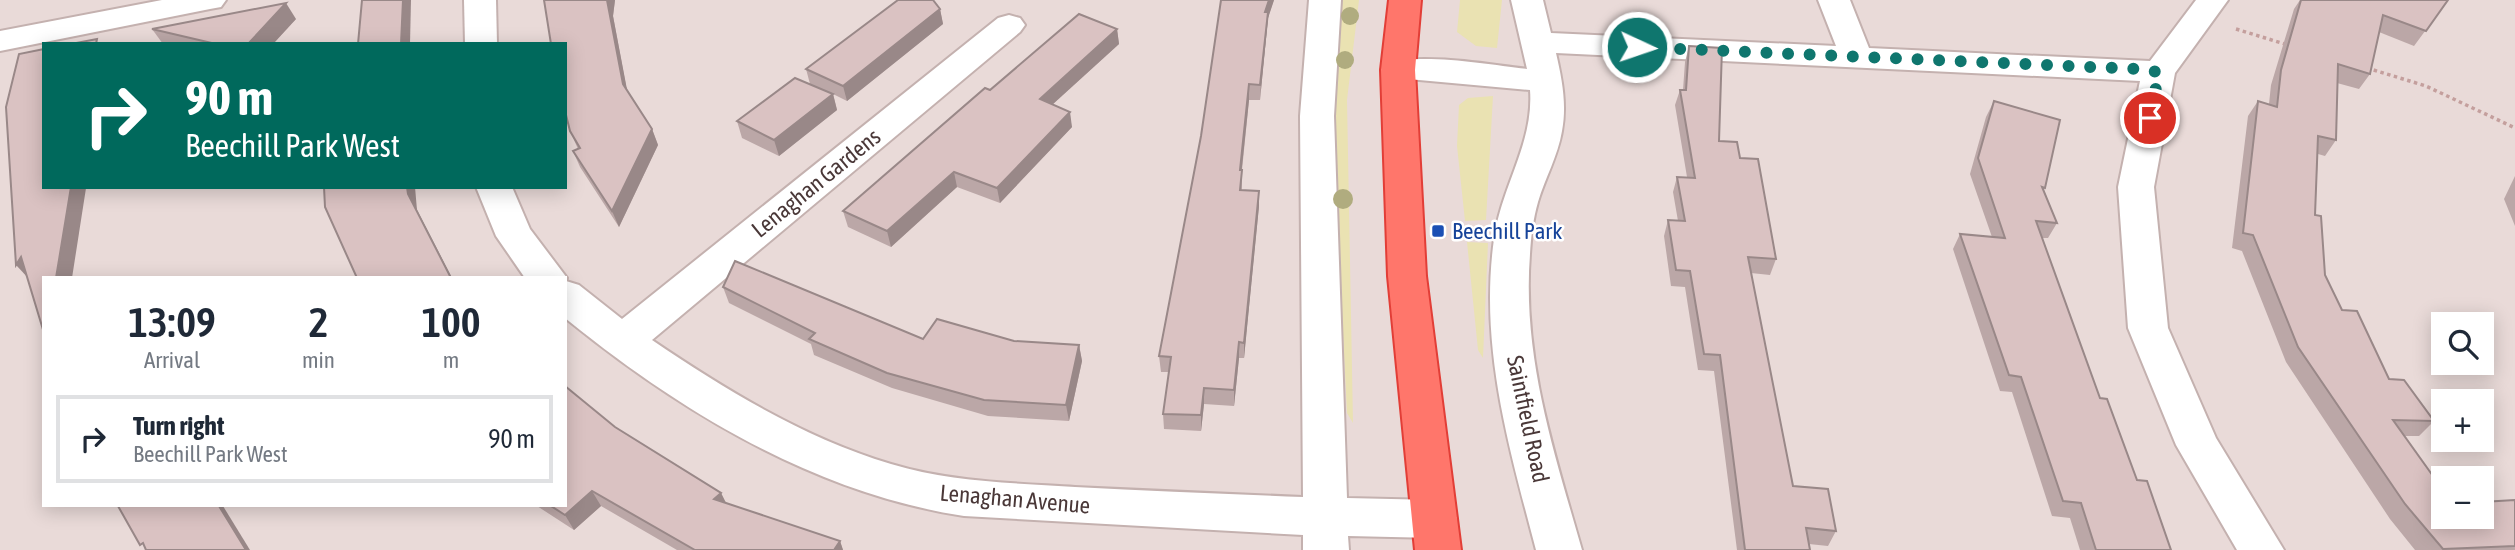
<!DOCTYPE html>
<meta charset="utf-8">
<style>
:root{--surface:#fff;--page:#f2f2f3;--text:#1f2937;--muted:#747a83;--line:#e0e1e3}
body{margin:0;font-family:"Asap Condensed",sans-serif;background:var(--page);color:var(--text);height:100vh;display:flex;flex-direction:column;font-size:26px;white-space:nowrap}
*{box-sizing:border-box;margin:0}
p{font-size:23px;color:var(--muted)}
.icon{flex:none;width:38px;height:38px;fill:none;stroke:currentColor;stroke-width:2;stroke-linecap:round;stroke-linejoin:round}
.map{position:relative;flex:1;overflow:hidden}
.side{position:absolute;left:42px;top:276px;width:525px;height:231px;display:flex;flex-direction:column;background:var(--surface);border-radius:0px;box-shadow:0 4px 18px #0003}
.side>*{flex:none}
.top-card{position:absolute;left:42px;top:42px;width:525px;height:147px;border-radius:0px;box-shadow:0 4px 18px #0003;background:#00695c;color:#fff;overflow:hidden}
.controls{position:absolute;left:2431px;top:312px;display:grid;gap:14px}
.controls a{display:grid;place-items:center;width:63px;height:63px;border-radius:0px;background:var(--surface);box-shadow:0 4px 18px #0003;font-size:35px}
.pin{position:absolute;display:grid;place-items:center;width:60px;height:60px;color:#fff;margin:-30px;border:4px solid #fff;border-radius:50%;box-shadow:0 2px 7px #0007}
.me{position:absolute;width:77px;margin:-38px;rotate:93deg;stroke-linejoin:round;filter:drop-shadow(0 0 5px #0008)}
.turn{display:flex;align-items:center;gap:24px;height:147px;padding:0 28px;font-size:32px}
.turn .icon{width:91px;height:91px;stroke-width:2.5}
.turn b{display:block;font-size:49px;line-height:60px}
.eta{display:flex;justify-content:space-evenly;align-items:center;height:119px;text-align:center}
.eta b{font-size:42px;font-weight:600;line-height:49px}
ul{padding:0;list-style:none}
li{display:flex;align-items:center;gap:21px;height:88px;margin:0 14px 10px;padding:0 14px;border:4px solid var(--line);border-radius:0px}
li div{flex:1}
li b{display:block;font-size:26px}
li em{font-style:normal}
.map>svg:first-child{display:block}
.residential{fill:#e9dad8;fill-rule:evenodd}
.green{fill:#eae2b2}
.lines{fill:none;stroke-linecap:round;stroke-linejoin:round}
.street-casing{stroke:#c4b1af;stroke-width:4}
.highway-casing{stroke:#e23e37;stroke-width:4}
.path{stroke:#c49f9d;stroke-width:3.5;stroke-dasharray:3.5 3.5;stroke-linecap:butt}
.street{fill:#fff;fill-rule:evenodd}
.highway{fill:#ff766b;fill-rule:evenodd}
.tree{fill:#b0ac7f}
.wall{fill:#bba7a7}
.shaded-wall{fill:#988}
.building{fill:#dac2c2;stroke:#988;stroke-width:2}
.route{stroke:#0f766e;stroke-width:12;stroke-dasharray:0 21.6}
.transit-dot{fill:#1a4fb4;stroke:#fff;stroke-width:2.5}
.labels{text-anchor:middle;stroke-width:5;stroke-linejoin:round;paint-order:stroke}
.street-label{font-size:23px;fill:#4a3838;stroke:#fff}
.transit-label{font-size:23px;fill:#164399;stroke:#fff;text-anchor:start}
</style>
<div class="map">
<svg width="2515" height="550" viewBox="0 0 2515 550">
<rect width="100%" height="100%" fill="#f5ebea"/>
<path class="residential" d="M 0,0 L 2515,0 L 2515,550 L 0,550 ZM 44,44 L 565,44 L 565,187 L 44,187 ZM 44,278 L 565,278 L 565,506 L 44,506 ZM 2443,324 L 2482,324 L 2482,362 L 2443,362 ZM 2443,401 L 2482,401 L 2482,439 L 2443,439 ZM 2443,478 L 2482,478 L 2482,516 L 2443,516 Z"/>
<g class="green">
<path d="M 1340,0 L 1359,0 L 1347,100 L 1353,423 L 1347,413 C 1341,275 1327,137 1340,0 Z"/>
<path d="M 1460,0 L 1502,0 L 1497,48 L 1476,46 L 1457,32 Z"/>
<path d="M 1493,96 L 1486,220 L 1465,221 L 1457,146 L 1459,105 L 1468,98 Z"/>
<path d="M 1467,242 L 1488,243 L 1483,358 L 1478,350 Z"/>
</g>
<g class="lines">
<g class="street-casing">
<g id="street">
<path d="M 162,0 L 226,0 L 221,7 L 210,9 L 0,51 L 0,31 Z"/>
<path d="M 464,0 L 496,0 L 497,44 L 465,44 Z"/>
<path d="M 1309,0 L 1341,0 L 1334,116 L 1347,498 L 1435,500 L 1451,506 L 1457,519 L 1451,532 L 1435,538 L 1348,536 L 1349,550 L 1303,550 L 1303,535 L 964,516 C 818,494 684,414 570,322 L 565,318 L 565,278 L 525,278 L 496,236 L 476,187 L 512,187 L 530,229 L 567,278 L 566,281 L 579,285 L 622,319 L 998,18 L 1009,15 L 1020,18 L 1025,25 L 1020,32 L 652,340 C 726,390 804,438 891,464 C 950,482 1013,483 1075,487 C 1151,491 1227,494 1303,497 L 1300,116 Z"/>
<path d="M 1511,0 L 1543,0 L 1551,33 L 1836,46 L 1818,0 L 1850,0 L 1869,48 L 2150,61 L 2196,0 L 2228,0 L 2175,73 L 2154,187 L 2168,328 L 2216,438 L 2284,550 L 2237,550 L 2176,445 L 2128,328 L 2118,187 L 2140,81 L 1556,53 C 1562,79 1567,105 1562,131 C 1558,156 1545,178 1538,202 C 1533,219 1531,237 1530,254 C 1522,357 1554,452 1582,550 L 1536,550 C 1509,447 1479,347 1494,239 C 1501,187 1534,143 1530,90 L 1386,77 L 1381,70 L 1386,63 C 1424,53 1487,64 1527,69 Z"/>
</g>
</g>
<g class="highway-casing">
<path id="highway" d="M 1389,0 L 1421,0 L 1415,70 L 1426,276 L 1461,550 L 1415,550 L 1388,276 L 1381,70 Z"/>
</g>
<g class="path">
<path d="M 2236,29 L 2288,45"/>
<path d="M 2367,68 L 2426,86 L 2515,128"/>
</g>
<use href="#street" class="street"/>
<use href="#highway" class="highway"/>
</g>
<g class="tree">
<circle cx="1350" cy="16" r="9"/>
<circle cx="1345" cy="60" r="9"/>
<circle cx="1343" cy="199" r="10"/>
</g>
<g class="wall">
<path d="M 544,0 L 615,0 L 613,16 L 627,91 L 652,129 L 658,145 L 619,227 L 580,167 L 573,151 L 578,149 L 570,131 Z"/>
<path d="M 1221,0 L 1274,0 L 1268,18 L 1260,100 L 1249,100 L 1242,170 L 1242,190 L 1259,206 L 1244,358 L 1239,358 L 1234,406 L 1204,404 L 1201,431 L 1164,429 L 1163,414 L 1169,372 L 1161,372 L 1159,356 L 1201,136 Z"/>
<path d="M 2300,0 L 2448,0 L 2414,46 L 2379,32 L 2370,74 L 2359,89 L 2337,83 L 2336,140 L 2325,156 L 2318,154 L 2315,215 L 2325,275 L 2342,310 L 2389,379 L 2434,421 L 2419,436 L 2404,436 L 2443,516 L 2515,500 L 2515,550 L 2415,550 L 2390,519 L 2286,362 L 2242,251 L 2232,248 L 2248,116 L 2258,101 L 2269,104 L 2271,85 L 2294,9 Z"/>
<path d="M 940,9 L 943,24 L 847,101 L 833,94 L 837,110 L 779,156 L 742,138 L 737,121 L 810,84 L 806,69 Z"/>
<path d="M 296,19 L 273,44 L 163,44 L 152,29 Z"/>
<path d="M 1117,29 L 1119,44 L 1053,104 L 1072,127 L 1000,203 L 957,187 L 891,247 L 848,227 L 843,211 L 990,90 Z"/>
<path d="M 1689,46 L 1719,141 L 1740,158 L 1776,259 L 1770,275 L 1751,273 L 1793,486 L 1836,531 L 1828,546 L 1809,544 L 1810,550 L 1737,550 L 1714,371 L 1698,370 L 1685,287 L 1671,286 L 1664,236 L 1668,220 L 1678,221 L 1673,192 L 1677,177 L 1687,177 L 1675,105 L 1680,90 L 1683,90 L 1685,62 Z"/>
<path d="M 1994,101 L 2045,188 L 2044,190 L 2057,223 L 2048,238 L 2042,238 L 2100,398 L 2137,480 L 2171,550 L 2080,550 L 2070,518 L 2052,516 L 2012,392 L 2000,391 L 1953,249 L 1960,234 L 1992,237 L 1970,174 L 1986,117 Z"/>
<path d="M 2515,176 L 2515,226 L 2504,199 Z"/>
<path d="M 723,287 L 923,339 L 1014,341 L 1079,345 L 1082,361 L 1069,421 L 988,416 L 892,388 L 814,355 L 811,344 L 729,303 Z"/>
<path d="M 615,427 L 721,493 L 726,503 L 840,541 L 843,550 L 677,550 L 601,506 L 574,530 L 537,506 L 565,506 Z"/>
</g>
<g class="shaded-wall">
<path d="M 403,0 L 411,0 L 410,44 L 401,44 Z"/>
<path d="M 607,0 L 615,0 L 613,16 L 629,100 L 623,84 Z"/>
<path d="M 1269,0 L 1274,0 L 1268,18 L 1260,100 L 1265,12 Z"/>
<path d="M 286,3 L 296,19 L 273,44 L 248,44 Z"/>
<path d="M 940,9 L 943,24 L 847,101 L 843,86 Z"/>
<path d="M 1117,29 L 1119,44 L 1042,114 L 1040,99 Z"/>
<path d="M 1249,84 L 1249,100 L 1240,185 L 1240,170 Z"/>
<path d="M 833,94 L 837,110 L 779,156 L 774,140 Z"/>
<path d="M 1070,112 L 1072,127 L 1000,203 L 997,188 Z"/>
<path d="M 652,129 L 658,145 L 619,227 L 612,211 Z"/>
<path d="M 954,172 L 957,187 L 891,247 L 887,231 Z"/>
<path d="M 71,187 L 86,188 L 72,278 L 56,278 Z"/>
<path d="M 407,187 L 415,187 L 417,210 L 452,278 L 451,278 L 408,194 Z"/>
<path d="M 1259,191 L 1259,206 L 1244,358 L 1244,343 Z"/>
<path d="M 21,257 L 30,280 L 16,265 Z"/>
<path d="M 1239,342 L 1239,358 L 1234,406 L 1234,390 Z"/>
<path d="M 1079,345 L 1082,361 L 1069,421 L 1066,405 Z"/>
<path d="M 1204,388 L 1204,404 L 1201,431 L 1201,415 Z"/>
<path d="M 592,491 L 601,506 L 574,530 L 565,515 Z"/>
<path d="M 721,493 L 728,507 L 714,499 Z"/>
<path d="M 219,506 L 223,506 L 250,550 L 246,550 Z"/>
<path d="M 840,541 L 843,550 L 834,550 Z"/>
</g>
<g class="building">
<path d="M 362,0 L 403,0 L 401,44 L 358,44 Z"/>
<path d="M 544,0 L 607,0 L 623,84 L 652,129 L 612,211 L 573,151 L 580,148 L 570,131 L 565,111 L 565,44 L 551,44 Z"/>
<path d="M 898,0 L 933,0 L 940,9 L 843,86 L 806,69 Z"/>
<path d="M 1221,0 L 1269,0 L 1265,12 L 1268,12 L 1260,85 L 1249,84 L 1240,170 L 1242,170 L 1240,190 L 1259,191 L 1244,343 L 1239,342 L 1234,390 L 1204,388 L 1201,415 L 1163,414 L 1171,357 L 1159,356 L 1201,136 Z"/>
<path d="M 2301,0 L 2448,0 L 2426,31 L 2383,15 L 2370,74 L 2338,64 L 2336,140 L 2318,136 L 2315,215 L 2321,216 L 2325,275 L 2342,310 L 2357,311 L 2389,379 L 2404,380 L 2434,421 L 2393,420 L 2443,490 L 2443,516 L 2482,516 L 2482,502 L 2515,500 L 2515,546 L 2443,549 L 2405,504 L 2298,347 L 2253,235 L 2243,233 L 2258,101 L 2277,107 L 2281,70 Z"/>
<path d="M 286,3 L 248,44 L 216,44 L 152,29 Z"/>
<path d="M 1079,14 L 1117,29 L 1040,99 L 1070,112 L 997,188 L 954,172 L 887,231 L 843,211 L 985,88 L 990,90 Z"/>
<path d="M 97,39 L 96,44 L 71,44 Z"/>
<path d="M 1689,46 L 1722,48 L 1719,141 L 1737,142 L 1740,158 L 1758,159 L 1776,259 L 1748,257 L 1793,486 L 1828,489 L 1836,531 L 1806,528 L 1810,550 L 1745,550 L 1720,355 L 1704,354 L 1690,271 L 1676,270 L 1668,220 L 1685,221 L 1677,177 L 1695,178 L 1680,90 L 1686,90 Z"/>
<path d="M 44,49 L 44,187 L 71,187 L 56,278 L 44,278 L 44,333 L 21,257 L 16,265 L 6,107 L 19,54 Z"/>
<path d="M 795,78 L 833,94 L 774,140 L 737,121 Z"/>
<path d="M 1994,101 L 2060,120 L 2045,188 L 2042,187 L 2057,223 L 2036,221 L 2100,398 L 2107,399 L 2137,480 L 2147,481 L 2171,550 L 2096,550 L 2081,503 L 2063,501 L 2021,377 L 2009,375 L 1960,234 L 2005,238 L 1978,158 Z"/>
<path d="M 324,187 L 407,187 L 408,194 L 451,278 L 357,278 L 325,207 Z"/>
<path d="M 735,261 L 923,339 L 937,319 L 1014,341 L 1079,345 L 1066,405 L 984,400 L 887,373 L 809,339 L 815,333 L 723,287 Z"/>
<path d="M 565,386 L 615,427 L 721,493 L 714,499 L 840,541 L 834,550 L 695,550 L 592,491 L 565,515 L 551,506 L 565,506 Z"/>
<path d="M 118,506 L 219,506 L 246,550 L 146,550 L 143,543 L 140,545 Z"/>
</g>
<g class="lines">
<path class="route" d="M 1637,47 L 2138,69 L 2159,72 L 2150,118"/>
</g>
<rect class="transit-dot" x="1431" y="224" width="14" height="14" rx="3.5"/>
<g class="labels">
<g class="street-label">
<text transform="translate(816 183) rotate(-39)" y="8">Lenaghan Gardens</text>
<text transform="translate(1528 419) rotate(78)" y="8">Saintfield Road</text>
<text transform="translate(1015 499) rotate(5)" y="8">Lenaghan Avenue</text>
</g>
<g class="transit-label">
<text x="1452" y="239">Beechill Park</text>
</g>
</g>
</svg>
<div class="controls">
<a><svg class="icon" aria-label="search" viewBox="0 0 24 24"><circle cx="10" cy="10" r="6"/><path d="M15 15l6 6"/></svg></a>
<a>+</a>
<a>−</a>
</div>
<div class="pin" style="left:2150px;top:118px;background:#d93025"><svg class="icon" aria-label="arrive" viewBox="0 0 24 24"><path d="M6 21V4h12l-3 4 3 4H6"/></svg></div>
<svg class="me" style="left:1637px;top:47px" viewBox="-20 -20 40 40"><circle r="17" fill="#0f766e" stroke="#fff" stroke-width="3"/><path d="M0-11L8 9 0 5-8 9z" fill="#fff"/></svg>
<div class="top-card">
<div class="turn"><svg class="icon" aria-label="right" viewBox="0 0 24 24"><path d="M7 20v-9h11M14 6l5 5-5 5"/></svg><div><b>90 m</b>Beechill Park West</div></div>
</div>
<section class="side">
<div class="eta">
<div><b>13:09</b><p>Arrival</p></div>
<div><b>2</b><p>min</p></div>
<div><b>100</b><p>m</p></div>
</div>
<ul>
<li><svg class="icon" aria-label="right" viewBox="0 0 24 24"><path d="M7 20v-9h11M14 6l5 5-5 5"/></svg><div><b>Turn right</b><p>Beechill Park West</p></div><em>90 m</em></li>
</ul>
</section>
</div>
